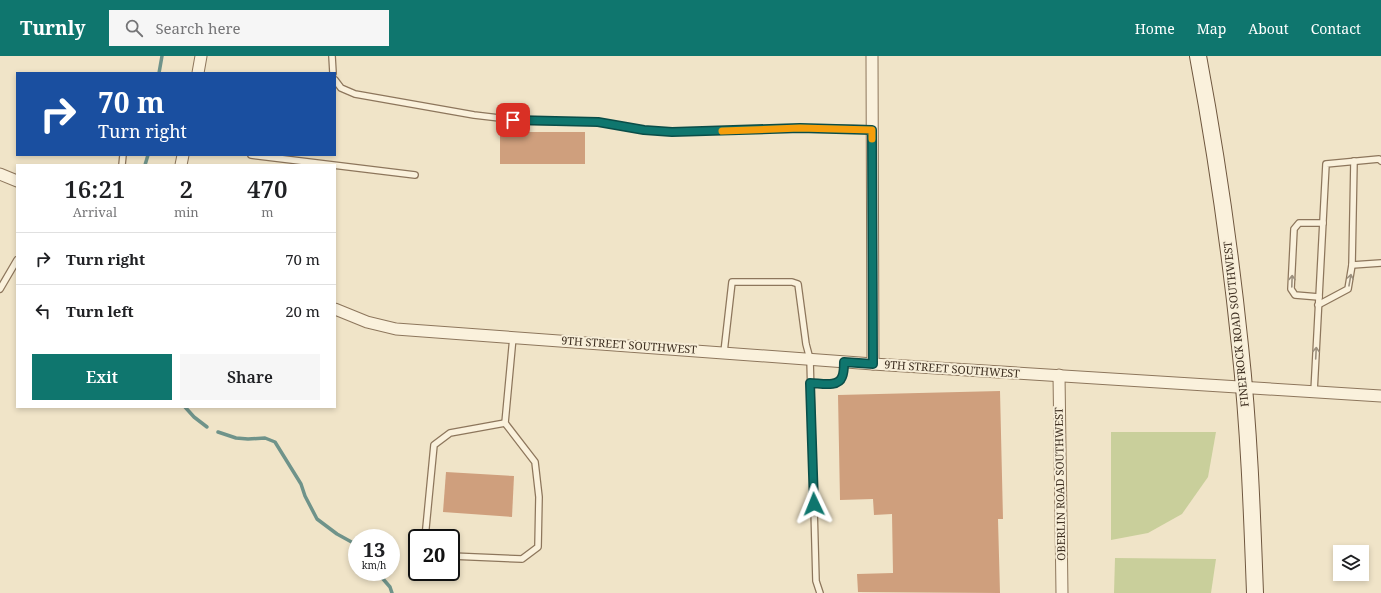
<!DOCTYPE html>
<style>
:root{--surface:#fff;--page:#f6f6f6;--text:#202124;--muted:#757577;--line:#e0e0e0;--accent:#0f766e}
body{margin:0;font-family:"Noto Serif",serif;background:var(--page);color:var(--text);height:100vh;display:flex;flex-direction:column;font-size:15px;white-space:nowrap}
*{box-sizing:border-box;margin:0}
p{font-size:13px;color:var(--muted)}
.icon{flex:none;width:22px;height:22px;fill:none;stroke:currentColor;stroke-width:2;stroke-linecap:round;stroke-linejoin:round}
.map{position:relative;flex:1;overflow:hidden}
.panel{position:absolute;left:16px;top:108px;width:320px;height:244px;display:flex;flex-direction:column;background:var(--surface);border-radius:0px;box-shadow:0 2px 6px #0003}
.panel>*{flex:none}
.top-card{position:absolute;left:16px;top:16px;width:320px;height:84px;border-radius:0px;box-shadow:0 2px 6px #0003;background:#1a4fa0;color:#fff;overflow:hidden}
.tools{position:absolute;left:1333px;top:489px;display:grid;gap:8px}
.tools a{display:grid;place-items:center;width:36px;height:36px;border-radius:0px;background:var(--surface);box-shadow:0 2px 6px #0003;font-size:20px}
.speed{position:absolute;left:348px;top:473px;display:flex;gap:8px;font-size:20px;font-weight:700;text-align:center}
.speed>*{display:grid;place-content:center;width:52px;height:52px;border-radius:50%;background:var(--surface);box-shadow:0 2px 6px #0003;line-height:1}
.speed small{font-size:10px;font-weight:400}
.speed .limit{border:2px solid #111;border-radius:6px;background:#fff;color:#111}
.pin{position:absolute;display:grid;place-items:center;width:34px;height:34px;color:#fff;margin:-17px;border-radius:8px;box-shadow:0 2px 6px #0006}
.me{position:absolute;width:44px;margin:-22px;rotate:358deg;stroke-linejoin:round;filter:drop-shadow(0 0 3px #0008)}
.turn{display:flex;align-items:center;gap:14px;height:84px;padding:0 16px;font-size:18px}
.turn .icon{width:52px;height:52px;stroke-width:2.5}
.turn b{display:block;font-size:28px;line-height:34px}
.eta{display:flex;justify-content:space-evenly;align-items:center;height:68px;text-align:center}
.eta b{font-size:24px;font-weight:600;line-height:28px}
.primary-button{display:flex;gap:8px;margin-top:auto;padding:8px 16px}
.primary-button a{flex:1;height:46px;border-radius:0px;background:var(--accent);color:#fff;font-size:16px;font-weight:600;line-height:46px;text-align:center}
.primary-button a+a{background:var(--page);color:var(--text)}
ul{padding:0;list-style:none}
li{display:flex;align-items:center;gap:12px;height:52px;padding:0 16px;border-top:1px solid var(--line)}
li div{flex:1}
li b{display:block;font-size:15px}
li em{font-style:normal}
header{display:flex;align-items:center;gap:24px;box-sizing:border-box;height:56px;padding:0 20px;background:var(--accent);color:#fff}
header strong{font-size:19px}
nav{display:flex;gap:22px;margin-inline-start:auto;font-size:14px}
.search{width:280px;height:36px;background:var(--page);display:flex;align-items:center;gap:10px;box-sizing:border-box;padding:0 14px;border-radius:0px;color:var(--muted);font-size:15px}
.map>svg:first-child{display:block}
.green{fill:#c9cf9b}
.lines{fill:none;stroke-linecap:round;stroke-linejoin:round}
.stream{stroke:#6f938a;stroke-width:3.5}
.building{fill:#cf9f7d}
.lane-casing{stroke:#8d765c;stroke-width:8}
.street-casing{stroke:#8d765c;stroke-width:13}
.secondary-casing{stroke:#6f573f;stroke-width:18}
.lane{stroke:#faf1dc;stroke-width:5.5}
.street{stroke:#faf1dc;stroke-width:11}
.secondary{stroke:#faf1dc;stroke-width:16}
.oneway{stroke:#9c907e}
.route-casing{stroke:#0a4d48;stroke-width:10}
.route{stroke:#0f766e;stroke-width:7}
.slow{stroke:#f59e0b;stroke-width:7}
.labels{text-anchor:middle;stroke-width:4;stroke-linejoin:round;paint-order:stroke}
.street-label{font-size:11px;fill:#3d2e20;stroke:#f7eed8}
</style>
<header>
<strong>Turnly</strong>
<div class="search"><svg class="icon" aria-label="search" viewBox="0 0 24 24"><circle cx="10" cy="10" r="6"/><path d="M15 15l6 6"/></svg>Search here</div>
<nav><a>Home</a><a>Map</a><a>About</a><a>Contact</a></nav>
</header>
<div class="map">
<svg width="1381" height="537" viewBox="0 0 1381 537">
<rect width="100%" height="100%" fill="#f0e4c8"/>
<g class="green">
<path d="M 1111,376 L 1216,376 L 1208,421 L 1182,458 L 1148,477 L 1111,484 Z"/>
<path d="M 1115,502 L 1216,503 L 1211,537 L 1114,537 Z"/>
</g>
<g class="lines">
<g class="stream">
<path d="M 159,17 L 162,0"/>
<path d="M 145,109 L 148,99"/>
<path d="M 185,351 L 194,361 L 207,371"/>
<path d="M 218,376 L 236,382 L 248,383 L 265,382 L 275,386 L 301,428 L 305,440 L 317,463 L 337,478 L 357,489"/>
<path d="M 377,516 L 390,531 L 392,537"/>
</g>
</g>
<g class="building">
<rect x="500" y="76" width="85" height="32"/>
<path d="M 1000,335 L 1003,463 L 998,463 L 1000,537 L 858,536 L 857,518 L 893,517 L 892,458 L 874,459 L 873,443 L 840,444 L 838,339 Z"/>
<path d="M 446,416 L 514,420 L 512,461 L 443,456 Z"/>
</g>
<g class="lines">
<g class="lane-casing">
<g id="lane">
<path d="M 332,0 L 333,17"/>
<path d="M 335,24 L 341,32 L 355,38 L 474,59 L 525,65 L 598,66 L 644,74 L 672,76 L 800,72 L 872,73"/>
<path d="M 251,99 L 415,119"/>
<path d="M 122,109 L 123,99"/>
<path d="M 1352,209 L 1381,207"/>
<path d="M 0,233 L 17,204"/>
<path d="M 1319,241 L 1295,239 L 1291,233 L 1294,173 L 1299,167 L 1323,167"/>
<path d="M 1318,249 L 1348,233 L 1352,209 L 1354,105"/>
<path d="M 724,296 L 732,226 L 792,226 L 798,228 L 806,288 L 810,303 L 816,525 L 820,537"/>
<path d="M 810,327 C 820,327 838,332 842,321 C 844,317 844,310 844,306"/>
<path d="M 1314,336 L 1326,108 L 1379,103 L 1381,105"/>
<path d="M 425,482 L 434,389 L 450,377 L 505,367"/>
<path d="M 451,500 L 522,503 L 538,491 L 539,441 L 535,406 L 505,367 L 513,281"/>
</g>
</g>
<g class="street-casing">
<g id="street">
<path d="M 872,0 L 873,308"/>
<path d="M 198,17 L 201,0"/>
<path d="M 181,109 L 183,99"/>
<path d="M 0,118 L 17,125"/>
<path d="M 335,253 L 367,266 L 396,273 L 873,308 L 1381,340"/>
<path d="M 1059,319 L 1062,537"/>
</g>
</g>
<g class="secondary-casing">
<path id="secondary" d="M 1198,0 C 1216,96 1230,193 1240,290 C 1249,372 1252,455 1255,537"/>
</g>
<use href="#lane" class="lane"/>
<use href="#street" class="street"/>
<use href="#secondary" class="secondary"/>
</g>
<defs><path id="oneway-shaft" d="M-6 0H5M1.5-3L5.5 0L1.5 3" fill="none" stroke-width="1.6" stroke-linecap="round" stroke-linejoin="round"/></defs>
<g class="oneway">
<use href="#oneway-shaft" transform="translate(1350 224) rotate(-80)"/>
<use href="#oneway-shaft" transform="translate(1292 225) rotate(-88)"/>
<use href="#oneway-shaft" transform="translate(1316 297) rotate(-87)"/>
</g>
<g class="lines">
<g class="route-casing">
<path id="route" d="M 513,64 L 598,66 L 644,74 L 672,76 L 800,72 L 872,74 L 873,308 L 844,306 C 844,310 844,317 842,321 C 838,332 820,327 810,327 L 814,448"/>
</g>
<use href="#route" class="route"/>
<path class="slow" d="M 722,75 L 800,72 L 872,74 L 872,83"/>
</g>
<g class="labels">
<g class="street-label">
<text transform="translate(1236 268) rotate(-96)" y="4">FINEFROCK ROAD SOUTHWEST</text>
<text transform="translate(629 289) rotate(4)" y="4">9TH STREET SOUTHWEST</text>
<text transform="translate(952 313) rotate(4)" y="4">9TH STREET SOUTHWEST</text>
<text transform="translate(1060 428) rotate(-91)" y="4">OBERLIN ROAD SOUTHWEST</text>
</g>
</g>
</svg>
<div class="tools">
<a><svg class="icon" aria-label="layers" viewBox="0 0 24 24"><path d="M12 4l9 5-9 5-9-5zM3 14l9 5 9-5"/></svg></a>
</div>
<div class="speed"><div>13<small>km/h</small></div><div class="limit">20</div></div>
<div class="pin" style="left:513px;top:64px;background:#d93025"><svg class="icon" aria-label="arrive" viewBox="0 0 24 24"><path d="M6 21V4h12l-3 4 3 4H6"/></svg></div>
<svg class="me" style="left:814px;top:448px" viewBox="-20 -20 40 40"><path d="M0-17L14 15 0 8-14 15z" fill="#0f766e" stroke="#fff" stroke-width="4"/></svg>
<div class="top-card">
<div class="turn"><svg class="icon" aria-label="right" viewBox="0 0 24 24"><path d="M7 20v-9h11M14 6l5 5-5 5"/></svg><div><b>70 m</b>Turn right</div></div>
</div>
<section class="panel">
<div class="eta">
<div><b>16:21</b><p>Arrival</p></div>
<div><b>2</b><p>min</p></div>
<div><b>470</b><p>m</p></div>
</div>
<ul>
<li><svg class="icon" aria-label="right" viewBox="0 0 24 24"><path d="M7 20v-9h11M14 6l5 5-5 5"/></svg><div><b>Turn right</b></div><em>70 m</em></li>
<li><svg class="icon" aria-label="left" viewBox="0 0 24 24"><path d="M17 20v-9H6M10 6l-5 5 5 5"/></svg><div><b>Turn left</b></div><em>20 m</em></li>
</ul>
<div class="primary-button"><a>Exit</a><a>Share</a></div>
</section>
</div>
